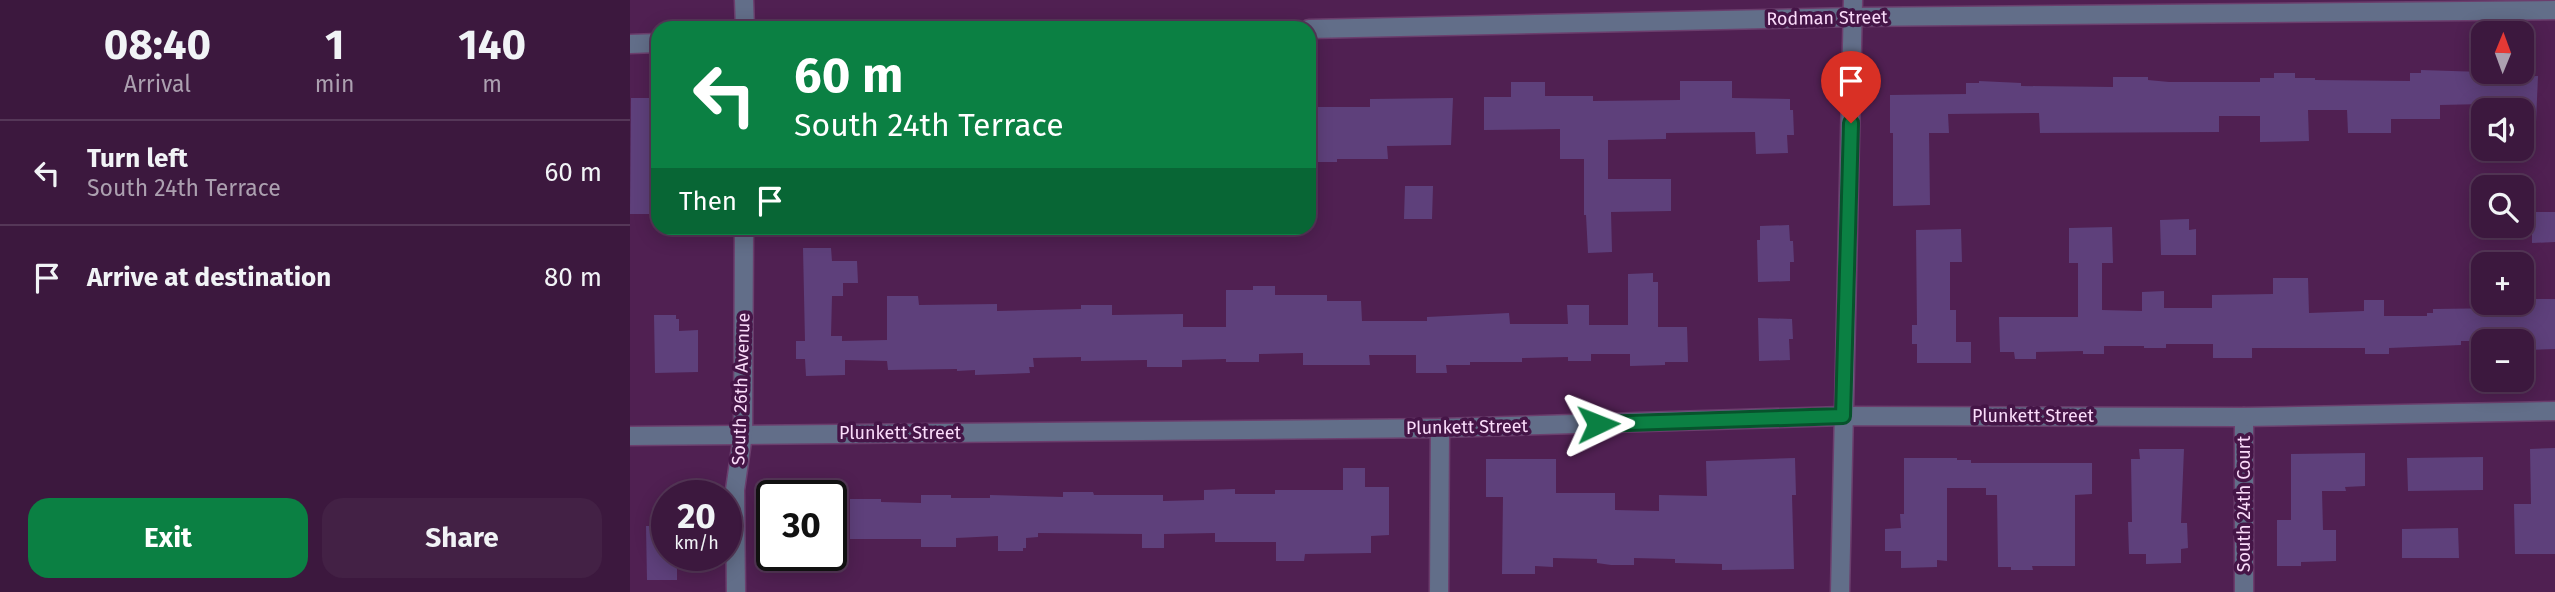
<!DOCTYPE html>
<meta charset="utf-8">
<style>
:root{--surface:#3c183e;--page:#432145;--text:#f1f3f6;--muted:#aca0b0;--line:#553758;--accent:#0b8043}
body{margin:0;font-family:"Fira Sans",sans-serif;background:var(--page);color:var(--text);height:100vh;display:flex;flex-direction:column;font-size:26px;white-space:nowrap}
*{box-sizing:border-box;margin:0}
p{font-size:23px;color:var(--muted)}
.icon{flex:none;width:38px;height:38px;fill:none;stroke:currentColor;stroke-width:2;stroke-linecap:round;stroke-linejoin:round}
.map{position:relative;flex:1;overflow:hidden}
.details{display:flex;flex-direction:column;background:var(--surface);width:630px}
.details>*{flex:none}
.hud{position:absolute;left:21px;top:21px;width:665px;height:214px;border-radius:21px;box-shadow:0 4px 18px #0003,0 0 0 2px var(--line);background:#0b8043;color:#fff;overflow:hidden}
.needle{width:46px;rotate:1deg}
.tools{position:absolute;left:1841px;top:21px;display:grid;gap:14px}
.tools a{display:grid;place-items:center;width:63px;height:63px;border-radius:14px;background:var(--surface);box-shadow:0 4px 18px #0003,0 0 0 2px var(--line);font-size:35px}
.speed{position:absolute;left:21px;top:480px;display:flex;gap:14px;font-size:35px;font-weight:700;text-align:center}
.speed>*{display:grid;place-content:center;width:91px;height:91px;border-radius:50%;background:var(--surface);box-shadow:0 4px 18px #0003,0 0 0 2px var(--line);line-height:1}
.speed small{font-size:18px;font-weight:400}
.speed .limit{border:4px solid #111;border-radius:10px;background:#fff;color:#111}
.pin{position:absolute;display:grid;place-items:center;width:60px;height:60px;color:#fff;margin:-72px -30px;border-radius:50% 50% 50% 0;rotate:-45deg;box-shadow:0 0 7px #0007}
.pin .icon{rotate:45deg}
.me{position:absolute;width:77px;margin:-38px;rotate:88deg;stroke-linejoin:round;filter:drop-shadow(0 0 5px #0008)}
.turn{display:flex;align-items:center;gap:24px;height:147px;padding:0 28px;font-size:32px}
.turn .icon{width:91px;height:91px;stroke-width:2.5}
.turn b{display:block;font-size:49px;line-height:60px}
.then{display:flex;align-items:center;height:66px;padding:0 28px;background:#0003;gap:14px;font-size:26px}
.eta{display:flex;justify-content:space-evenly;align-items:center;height:119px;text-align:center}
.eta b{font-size:42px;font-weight:700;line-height:49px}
.cta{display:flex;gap:14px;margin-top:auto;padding:14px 28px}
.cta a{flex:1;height:80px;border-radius:21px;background:var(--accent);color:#fff;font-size:28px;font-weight:700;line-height:80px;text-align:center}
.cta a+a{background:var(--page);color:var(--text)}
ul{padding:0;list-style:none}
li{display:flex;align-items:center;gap:21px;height:105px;padding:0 28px;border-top:2px solid var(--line)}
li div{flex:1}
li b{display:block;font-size:26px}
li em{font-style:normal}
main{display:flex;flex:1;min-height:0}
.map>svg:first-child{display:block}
.building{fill:#5e407b}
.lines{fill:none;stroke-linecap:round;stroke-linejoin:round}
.minor-casing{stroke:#6b3e6d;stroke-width:21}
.tertiary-casing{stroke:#6b3e6d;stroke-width:21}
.minor{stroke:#626e89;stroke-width:18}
.tertiary{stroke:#626e89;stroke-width:18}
.route-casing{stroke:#07532c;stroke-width:18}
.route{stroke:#0b8043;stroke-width:12}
.labels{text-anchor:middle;stroke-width:7;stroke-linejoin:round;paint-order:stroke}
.street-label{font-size:18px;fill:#fadcfa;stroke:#451547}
</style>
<main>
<section class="details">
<div class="eta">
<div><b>08:40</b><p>Arrival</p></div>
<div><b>1</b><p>min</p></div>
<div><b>140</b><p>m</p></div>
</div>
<ul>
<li><svg class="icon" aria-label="left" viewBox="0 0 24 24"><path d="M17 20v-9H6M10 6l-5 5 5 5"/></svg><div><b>Turn left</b><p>South 24th Terrace</p></div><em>60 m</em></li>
<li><svg class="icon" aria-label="arrive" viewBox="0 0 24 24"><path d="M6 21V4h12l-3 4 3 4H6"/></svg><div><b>Arrive at destination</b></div><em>80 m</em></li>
</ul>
<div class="cta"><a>Exit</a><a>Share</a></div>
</section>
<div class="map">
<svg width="1925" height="592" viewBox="0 0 1925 592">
<rect width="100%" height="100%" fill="#502052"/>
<g class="building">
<path d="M 1791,70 L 1853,72 L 1853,77 L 1908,76 L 1906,122 L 1892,122 L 1892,110 L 1853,110 L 1854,104 L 1810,105 L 1810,119 L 1761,119 L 1761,133 L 1718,133 L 1717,110 L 1678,110 L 1679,141 L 1630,142 L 1630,116 L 1589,116 L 1589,132 L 1410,133 L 1409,113 L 1318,114 L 1319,133 L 1299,133 L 1300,205 L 1263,206 L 1263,133 L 1260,133 L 1260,95 L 1336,94 L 1336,83 L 1349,83 L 1349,81 L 1391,83 L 1391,86 L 1483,87 L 1483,77 L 1518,77 L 1518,80 L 1539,82 L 1630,82 L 1630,78 L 1644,78 L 1644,73 L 1665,73 L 1665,78 L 1685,78 L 1685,80 L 1780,81 L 1780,73 L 1791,73 Z"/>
<path d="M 1050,81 L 1102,81 L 1102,98 L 1160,99 L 1160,110 L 1163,110 L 1164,135 L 1157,135 L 1158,153 L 1126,154 L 1125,132 L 1036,133 L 1036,139 L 978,140 L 978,179 L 1041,179 L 1041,211 L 981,212 L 982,252 L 958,253 L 956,215 L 954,215 L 954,159 L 930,159 L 930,129 L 854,130 L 854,97 L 881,97 L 881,82 L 915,82 L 915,96 L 963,96 L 963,101 L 1050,100 Z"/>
<path d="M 1,98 L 28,98 L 28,214 L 0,214 Z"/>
<path d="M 823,98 L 821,145 L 757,146 L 758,159 L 707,159 L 707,162 L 679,162 L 679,107 L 740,107 L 740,99 Z"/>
<path d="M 775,186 L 803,186 L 802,219 L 774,219 Z"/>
<path d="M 1902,212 L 1925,212 L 1925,242 L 1902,243 Z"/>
<path d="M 1559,219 L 1559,230 L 1566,229 L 1566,255 L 1531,255 L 1530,220 Z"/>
<path d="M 1159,225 L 1160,241 L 1163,241 L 1164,262 L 1160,262 L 1160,281 L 1128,282 L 1127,240 L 1130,240 L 1130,226 Z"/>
<path d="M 1482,227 L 1483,263 L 1472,263 L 1472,310 L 1512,311 L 1512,292 L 1534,291 L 1534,308 L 1582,308 L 1582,295 L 1643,294 L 1643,278 L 1678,278 L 1679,313 L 1734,311 L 1734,300 L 1754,300 L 1754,316 L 1797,316 L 1797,313 L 1803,313 L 1803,309 L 1877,308 L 1877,303 L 1892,303 L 1892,299 L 1925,299 L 1925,349 L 1892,350 L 1892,341 L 1831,341 L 1831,345 L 1759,348 L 1759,354 L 1735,354 L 1735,348 L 1622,348 L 1622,358 L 1583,358 L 1583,344 L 1536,344 L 1536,348 L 1514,348 L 1514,346 L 1474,346 L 1474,354 L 1453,354 L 1453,351 L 1406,352 L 1406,359 L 1385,359 L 1384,352 L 1370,352 L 1369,317 L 1448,317 L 1448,263 L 1439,263 L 1439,228 Z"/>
<path d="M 1331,229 L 1332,262 L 1320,262 L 1320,310 L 1326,310 L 1326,342 L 1341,342 L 1341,363 L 1287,363 L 1287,344 L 1282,344 L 1282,325 L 1287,325 L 1286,230 Z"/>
<path d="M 173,248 L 201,248 L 202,261 L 227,261 L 228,283 L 213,283 L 213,296 L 202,296 L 201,336 L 212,336 L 212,341 L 257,340 L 257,296 L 288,296 L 289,305 L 367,304 L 367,311 L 451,309 L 451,305 L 482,305 L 482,315 L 553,314 L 553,327 L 596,327 L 596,290 L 623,290 L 623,286 L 645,286 L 645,295 L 697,295 L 697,301 L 731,301 L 732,321 L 797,321 L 797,317 L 879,313 L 880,324 L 938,324 L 937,305 L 959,305 L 959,325 L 998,325 L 998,274 L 1023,273 L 1023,282 L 1028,282 L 1028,327 L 1057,327 L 1058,362 L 1035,362 L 1035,365 L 1000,366 L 1000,354 L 961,354 L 961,361 L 938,361 L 938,357 L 892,358 L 892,362 L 840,362 L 840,365 L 816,365 L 817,373 L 786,373 L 786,355 L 739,355 L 740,365 L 673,365 L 673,353 L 629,354 L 629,362 L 596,362 L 596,359 L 552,360 L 552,367 L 517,367 L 517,360 L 451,361 L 451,357 L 403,358 L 404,367 L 399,367 L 400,373 L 345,375 L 345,370 L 327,371 L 327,369 L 258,370 L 257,361 L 215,360 L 215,375 L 176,376 L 175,359 L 166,359 L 166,341 L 175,341 Z"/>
<path d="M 24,315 L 46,315 L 46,319 L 49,319 L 49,331 L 68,330 L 68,372 L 25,373 Z"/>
<path d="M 1128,318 L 1162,319 L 1163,339 L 1159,339 L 1160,360 L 1129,361 Z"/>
<path d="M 1925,448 L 1925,554 L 1885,554 L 1884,504 L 1901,504 L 1900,449 Z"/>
<path d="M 1509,449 L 1554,449 L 1551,523 L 1557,523 L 1558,548 L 1551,549 L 1551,563 L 1516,564 L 1516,554 L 1499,554 L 1498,522 L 1502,522 L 1501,459 L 1510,459 Z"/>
<path d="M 1735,453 L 1735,486 L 1715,487 L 1716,491 L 1692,491 L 1693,530 L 1706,530 L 1706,561 L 1671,562 L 1671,566 L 1647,566 L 1647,520 L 1661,520 L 1661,454 Z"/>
<path d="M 1853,457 L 1853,490 L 1778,491 L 1777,458 Z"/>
<path d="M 1165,458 L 1166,495 L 1162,495 L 1164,569 L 1092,570 L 1092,564 L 1045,563 L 1045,559 L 1004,558 L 1004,565 L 981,565 L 967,563 L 967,559 L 923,558 L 923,567 L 905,566 L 905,574 L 872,574 L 873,497 L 856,497 L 856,459 L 926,459 L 926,493 L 985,493 L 985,510 L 1029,511 L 1029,495 L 1077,496 L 1076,461 Z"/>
<path d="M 1274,458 L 1327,458 L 1327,460 L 1341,460 L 1341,463 L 1462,463 L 1462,494 L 1445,495 L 1445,566 L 1402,566 L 1403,570 L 1381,570 L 1381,567 L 1368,567 L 1367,495 L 1356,495 L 1356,488 L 1317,488 L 1317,561 L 1307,560 L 1307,567 L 1271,568 L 1271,551 L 1255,551 L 1255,529 L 1271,528 L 1270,514 L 1274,514 Z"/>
<path d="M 713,468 L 735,468 L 735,487 L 759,487 L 759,535 L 741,536 L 741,553 L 675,554 L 674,561 L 646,561 L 646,542 L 585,542 L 585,533 L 534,534 L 534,548 L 512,548 L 512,534 L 408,533 L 408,537 L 396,538 L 396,548 L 393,548 L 393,551 L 368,551 L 368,536 L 326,538 L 326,547 L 291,547 L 291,539 L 220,539 L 220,499 L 251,499 L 251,502 L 291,503 L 291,495 L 321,495 L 321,498 L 360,498 L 360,495 L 433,497 L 433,492 L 463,492 L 464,495 L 533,495 L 533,501 L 574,500 L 574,490 L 605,489 L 605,494 L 645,494 L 645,490 L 713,490 Z"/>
<path d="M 16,526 L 37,526 L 37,555 L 42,555 L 42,559 L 47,559 L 47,580 L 17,580 Z"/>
<path d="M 1828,528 L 1829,558 L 1772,558 L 1772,529 Z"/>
</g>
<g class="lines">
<g class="minor-casing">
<g id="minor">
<path d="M 679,29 L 1224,17 L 1925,10"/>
<path d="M 0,44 L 28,43"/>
<path d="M 1614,417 L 1614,592"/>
<path d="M 0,436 L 810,428 L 1213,416 L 1614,417 L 1925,411"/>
<path d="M 809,592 L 810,428"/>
<path d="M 1210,592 L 1223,0"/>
</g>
</g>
<g class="tertiary-casing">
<g id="tertiary">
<path d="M 114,0 L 115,28"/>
<path d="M 106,592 L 105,490 L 113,434 L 114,228"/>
</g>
</g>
<use href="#minor" class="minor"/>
<use href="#tertiary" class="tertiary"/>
</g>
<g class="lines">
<g class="route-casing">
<path id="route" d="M 968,424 L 1213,416 L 1221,123"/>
</g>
<use href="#route" class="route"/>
</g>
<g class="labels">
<g class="street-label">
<text transform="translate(1197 18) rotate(-1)" y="6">Rodman Street</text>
<text transform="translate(111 389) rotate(-88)" y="6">South 26th Avenue</text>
<text x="1403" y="422">Plunkett Street</text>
<text transform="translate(837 427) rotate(-1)" y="6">Plunkett Street</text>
<text x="270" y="439">Plunkett Street</text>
<text transform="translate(1614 504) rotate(-90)" y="6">South 24th Court</text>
</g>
</g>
</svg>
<div class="tools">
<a><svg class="needle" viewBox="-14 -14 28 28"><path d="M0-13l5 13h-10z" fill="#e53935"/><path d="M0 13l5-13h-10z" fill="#aca0b0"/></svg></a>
<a><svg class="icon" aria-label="sound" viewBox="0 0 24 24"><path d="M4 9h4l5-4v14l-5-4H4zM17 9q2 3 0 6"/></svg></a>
<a><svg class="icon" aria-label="search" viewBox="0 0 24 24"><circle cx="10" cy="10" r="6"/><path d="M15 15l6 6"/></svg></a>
<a>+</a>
<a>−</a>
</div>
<div class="speed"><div>20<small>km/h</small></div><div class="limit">30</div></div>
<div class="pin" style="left:1221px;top:123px;background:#d93025"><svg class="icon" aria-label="arrive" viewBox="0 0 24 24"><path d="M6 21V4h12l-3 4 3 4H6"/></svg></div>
<svg class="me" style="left:968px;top:424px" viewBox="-20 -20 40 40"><path d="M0-17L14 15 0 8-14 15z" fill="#0b8043" stroke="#fff" stroke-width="4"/></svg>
<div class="hud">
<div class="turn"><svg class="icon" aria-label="left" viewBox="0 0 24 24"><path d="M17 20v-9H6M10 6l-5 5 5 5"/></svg><div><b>60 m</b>South 24th Terrace</div></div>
<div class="then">Then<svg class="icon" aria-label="arrive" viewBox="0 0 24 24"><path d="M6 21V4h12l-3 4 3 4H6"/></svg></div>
</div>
</div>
</main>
